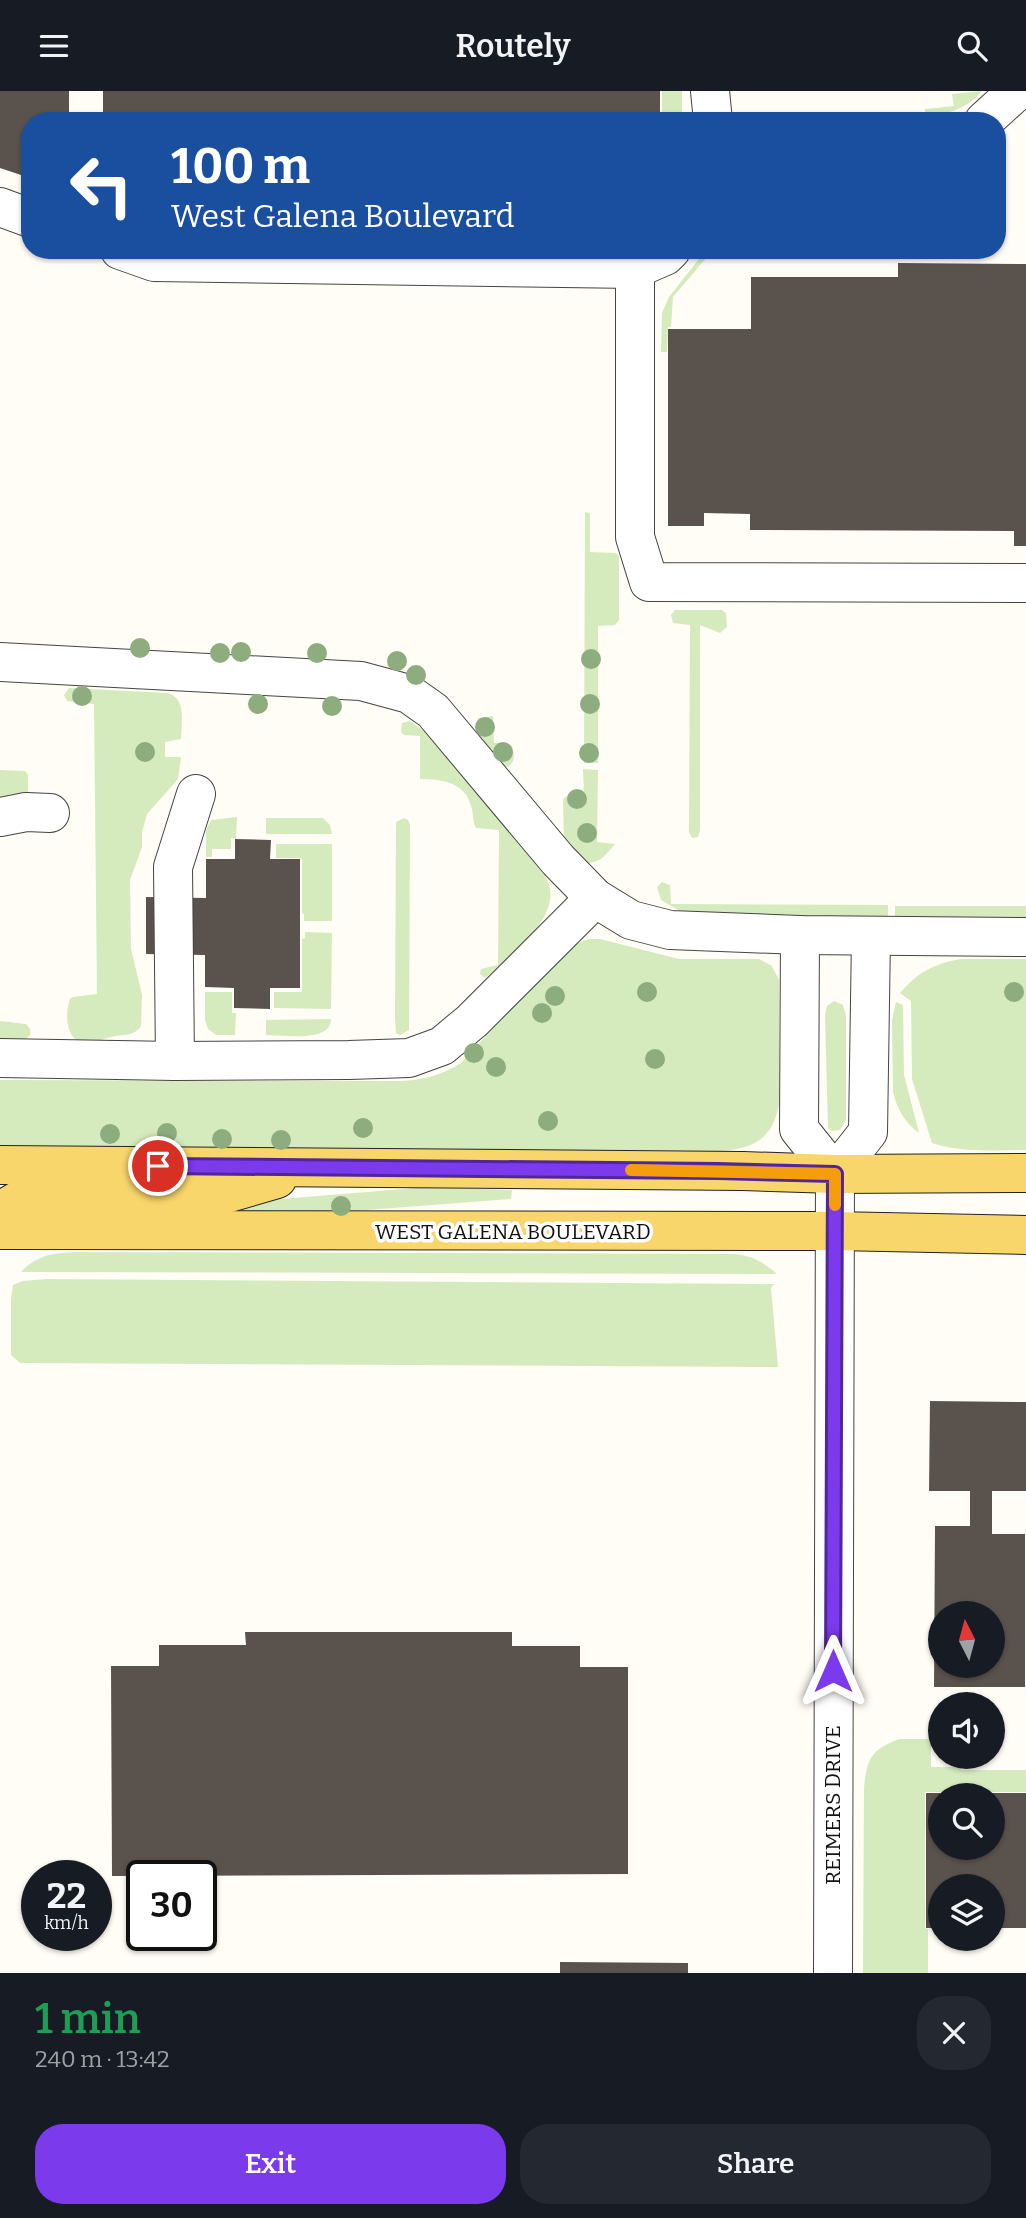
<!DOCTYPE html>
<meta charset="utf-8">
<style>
:root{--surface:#171b24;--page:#242831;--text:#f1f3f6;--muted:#9ea1a6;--accent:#7c3aed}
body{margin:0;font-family:Bitter,serif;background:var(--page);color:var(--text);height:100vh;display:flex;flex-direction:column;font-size:26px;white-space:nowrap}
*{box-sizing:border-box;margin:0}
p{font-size:23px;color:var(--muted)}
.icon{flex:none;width:38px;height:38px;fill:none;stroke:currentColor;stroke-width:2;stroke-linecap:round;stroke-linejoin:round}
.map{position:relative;height:1882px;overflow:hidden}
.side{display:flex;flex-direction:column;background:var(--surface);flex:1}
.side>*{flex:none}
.guide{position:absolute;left:21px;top:21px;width:985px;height:147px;border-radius:28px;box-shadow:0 2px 5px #0004;background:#1a4fa0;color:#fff;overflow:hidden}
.needle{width:46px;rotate:354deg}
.tools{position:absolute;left:928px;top:1510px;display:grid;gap:14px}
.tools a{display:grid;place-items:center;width:77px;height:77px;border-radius:50%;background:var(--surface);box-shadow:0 2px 5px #0004;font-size:35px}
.speed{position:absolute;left:21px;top:1769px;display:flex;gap:14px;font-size:35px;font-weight:700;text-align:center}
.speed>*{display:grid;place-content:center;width:91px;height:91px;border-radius:50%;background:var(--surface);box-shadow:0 2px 5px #0004;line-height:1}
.speed small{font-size:18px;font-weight:400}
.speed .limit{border:4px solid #111;border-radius:10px;background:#fff;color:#111}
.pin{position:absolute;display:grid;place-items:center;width:60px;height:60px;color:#fff;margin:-30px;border:4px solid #fff;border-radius:50%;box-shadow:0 2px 7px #0007}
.me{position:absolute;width:77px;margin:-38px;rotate:0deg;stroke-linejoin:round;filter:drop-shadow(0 0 5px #0008)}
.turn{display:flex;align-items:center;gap:24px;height:147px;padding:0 35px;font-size:32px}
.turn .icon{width:91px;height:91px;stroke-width:2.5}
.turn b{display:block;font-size:49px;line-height:60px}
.round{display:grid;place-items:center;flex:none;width:74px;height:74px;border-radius:28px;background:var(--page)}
.overview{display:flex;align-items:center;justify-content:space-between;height:119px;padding:0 35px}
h1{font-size:42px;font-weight:600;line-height:52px;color:#1e9e55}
.primary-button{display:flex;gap:14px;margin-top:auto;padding:14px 35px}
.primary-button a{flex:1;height:80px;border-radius:28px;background:var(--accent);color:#fff;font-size:28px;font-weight:600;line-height:80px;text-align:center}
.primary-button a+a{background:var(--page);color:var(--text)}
header{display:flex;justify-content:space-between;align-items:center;height:91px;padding:0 35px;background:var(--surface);font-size:32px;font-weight:600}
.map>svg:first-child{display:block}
.green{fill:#d5ebbd}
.building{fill:#5a524d;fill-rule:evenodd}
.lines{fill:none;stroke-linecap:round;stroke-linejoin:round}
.minor-casing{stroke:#444;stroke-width:40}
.major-casing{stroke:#222;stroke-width:40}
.minor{stroke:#fff;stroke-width:38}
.major{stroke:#f9d66b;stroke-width:38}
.tree{fill:#8dad7f}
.route-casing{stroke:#51269a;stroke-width:18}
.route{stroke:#7c3aed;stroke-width:12}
.slow{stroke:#f59e0b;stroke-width:12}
.labels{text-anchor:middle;stroke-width:7;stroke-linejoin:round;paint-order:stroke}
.street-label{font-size:21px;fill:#111;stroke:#fff}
</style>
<header><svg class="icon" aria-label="menu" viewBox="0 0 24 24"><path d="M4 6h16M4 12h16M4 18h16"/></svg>Routely<svg class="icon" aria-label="search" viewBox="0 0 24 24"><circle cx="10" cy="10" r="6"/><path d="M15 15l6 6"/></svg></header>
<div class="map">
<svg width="1026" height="1882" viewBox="0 0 1026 1882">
<rect width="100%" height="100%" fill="#fffdf5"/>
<g class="green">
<rect x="662" y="0" width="20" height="30"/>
<path d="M 981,0 C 973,15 945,24 928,26 L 925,24 L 925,18 L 954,15 L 952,3 Z"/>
<path d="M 706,159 L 713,159 L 673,206 L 671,236 L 668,236 L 667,261 L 661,261 L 662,222 L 669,206 Z"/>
<path d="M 585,421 L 590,422 L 590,461 L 616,462 L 619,465 L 619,529 L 615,534 L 598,535 L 598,672 L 584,672 Z"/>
<path d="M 675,519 L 722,519 L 726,522 L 727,536 L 720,542 L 700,534 L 700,739 L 698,746 L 692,747 L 689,741 L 690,534 L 673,532 L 671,524 Z"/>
<path d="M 69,597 L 168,602 C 187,608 181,632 181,648 L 165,651 L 165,666 L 181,666 L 178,688 L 147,723 L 142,741 L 142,756 L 130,789 L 131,858 L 142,904 L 141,935 C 134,946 122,943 111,946 C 102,948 92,953 83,952 C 65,948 65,921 70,908 L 73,906 L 97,903 L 94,613 L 67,610 L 64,604 Z"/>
<path d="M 493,625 L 494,652 L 506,652 L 512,655 C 514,663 516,672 507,676 L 503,675 L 476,641 L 478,627 Z"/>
<path d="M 410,630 L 430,644 L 438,653 L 545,785 C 568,822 512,862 488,885 L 485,887 L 480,883 L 481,878 L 498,874 L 499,739 L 476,737 C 472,730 474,723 471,715 C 465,691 441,688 420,688 L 420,645 L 404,644 L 401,641 L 402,632 Z"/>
<path d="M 583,678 L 598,679 L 597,751 L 615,753 C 606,763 601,772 587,772 L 564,752 L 563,708 L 569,703 L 584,703 Z"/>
<path d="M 0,679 L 25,680 L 28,684 L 28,703 L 0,709 Z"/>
<path d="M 237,726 L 236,748 L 231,747 L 231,758 L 212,758 L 212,766 L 206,766 L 206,739 L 211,729 Z"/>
<path d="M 266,727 L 323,727 L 330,734 L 332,743 L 266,743 Z"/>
<path d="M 404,727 L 408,729 L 410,734 L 409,939 L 400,944 L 396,942 L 395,928 L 396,731 Z"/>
<path d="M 276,753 L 332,753 L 332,830 L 304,830 L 304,823 L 302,822 L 302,767 L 276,767 Z"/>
<path d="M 662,791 L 670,794 L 671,813 L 888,814 L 888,829 L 694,828 L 661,809 L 657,796 Z"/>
<rect x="895" y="815" width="131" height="14"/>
<path d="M 305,841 L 332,842 L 331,918 L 274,917 L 274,901 L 302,901 L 302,848 L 305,847 Z"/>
<path d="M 589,848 L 600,848 L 679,868 L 759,868 L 772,875 L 779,889 L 779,1013 C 773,1048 753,1058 721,1060 L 0,1057 L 0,989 L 401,990 C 424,989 441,984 461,972 L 560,865 L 582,850 Z"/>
<path d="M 962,868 L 1026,868 L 1026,1059 C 995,1059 962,1062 932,1052 L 912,988 L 911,910 L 900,902 C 918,881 935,872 962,868 Z"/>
<path d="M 205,901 L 232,901 L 232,922 L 236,922 L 235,944 L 216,944 L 208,938 L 205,929 Z"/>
<path d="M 834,910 L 843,914 L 846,925 L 846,1029 L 840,1039 L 831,1040 L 828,1037 L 825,924 L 827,915 Z"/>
<path d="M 896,911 L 903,914 L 904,984 L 919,1042 C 905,1032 897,1018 893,1001 L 892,929 Z"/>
<path d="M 331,928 C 331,952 283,944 266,944 L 266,929 Z"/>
<path d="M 0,930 L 26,933 L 30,938 L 30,944 L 23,951 L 0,951 Z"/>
<path d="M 428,1096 L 512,1099 L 511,1108 L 315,1123 L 232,1123 L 231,1112 Z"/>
<path d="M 75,1161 L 731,1163 C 751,1164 762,1170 777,1183 L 21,1181 C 37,1164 53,1162 75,1161 Z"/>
<path d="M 47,1188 L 774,1193 L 771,1197 L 778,1276 L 20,1272 L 11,1264 L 11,1208 L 13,1194 L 23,1190 Z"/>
<path d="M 899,1648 L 931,1648 L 931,1676 L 961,1676 L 961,1679 L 1026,1679 L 1026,1701 L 925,1701 L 925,1837 L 928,1838 L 928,1882 L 863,1882 L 864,1697 C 867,1667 871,1659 899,1648 Z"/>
</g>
<g class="building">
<path d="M 0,0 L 69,0 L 69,30 L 30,30 L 30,87 L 0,77 Z"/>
<rect x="103" y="0" width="557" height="30"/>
<path d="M 898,172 L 1026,173 L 1026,455 L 1014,455 L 1014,440 L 750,439 L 750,423 L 704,422 L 704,435 L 668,435 L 668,238 L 751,238 L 751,186 L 898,186 Z"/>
<path d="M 235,748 L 271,749 L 270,768 L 300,768 L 300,897 L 270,897 L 270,918 L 234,917 L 234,897 L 205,896 L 205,864 L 146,863 L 146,806 L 206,807 L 206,768 L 235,768 Z"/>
<path d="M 930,1310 L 1026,1311 L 1026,1400 L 992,1400 L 992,1443 L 1025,1443 L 1025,1596 L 934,1596 L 935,1435 L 970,1435 L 970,1400 L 929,1400 ZM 940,1522 L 992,1522 L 992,1575 L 940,1575 Z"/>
<path d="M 245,1541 L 512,1541 L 512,1555 L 580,1555 L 580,1576 L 628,1576 L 628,1783 L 112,1785 L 111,1575 L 159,1575 L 159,1554 L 246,1554 Z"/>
<path d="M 926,1702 L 940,1702 L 940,1757 L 992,1757 L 992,1704 L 961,1704 L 961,1702 L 1026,1702 L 1026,1837 L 992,1837 L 992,1796 L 940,1796 L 940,1837 L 926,1837 Z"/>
<path d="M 560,1871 L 688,1872 L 688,1882 L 560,1882 Z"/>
</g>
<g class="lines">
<g class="minor-casing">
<g id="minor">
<path d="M 710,0 L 713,30"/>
<path d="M 984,30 L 1017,0"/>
<path d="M 0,116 L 30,127"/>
<path d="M 120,159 L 154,171 L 635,178 L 665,165 L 671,159"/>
<path d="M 635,178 L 635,446 L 649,491 L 1026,492"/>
<path d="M 0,571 L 361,590 L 409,603 L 433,620 L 558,769 L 595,807 L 631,829 L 670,839 L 800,844 L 1026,846"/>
<path d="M 0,726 L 26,721 L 50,722"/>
<path d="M 800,844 L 799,1038 L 835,1083"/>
<path d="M 0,967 L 175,970 L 349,969 L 409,967 L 442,955 L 472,930 L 595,807"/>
<path d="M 175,970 L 173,776 L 196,703"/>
<path d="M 835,1083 L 868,1041 L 871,845"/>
<path d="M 833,1882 L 835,1083"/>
</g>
</g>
<g class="major-casing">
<g id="major">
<path d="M 0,1074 L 743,1080 L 835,1083 L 1026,1082"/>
<path d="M 0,1120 L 22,1107 L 222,1104 L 277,1088"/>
<path d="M 0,1139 L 834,1140 L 1026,1144"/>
</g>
</g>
<use href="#minor" class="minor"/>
<use href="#major" class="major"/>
</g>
<g class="tree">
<circle cx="140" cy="557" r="10"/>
<circle cx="241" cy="561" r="10"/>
<circle cx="220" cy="562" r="10"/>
<circle cx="317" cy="562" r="10"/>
<circle cx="591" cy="568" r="10"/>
<circle cx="397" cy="570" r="10"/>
<circle cx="416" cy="584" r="10"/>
<circle cx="82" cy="605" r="10"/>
<circle cx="258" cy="613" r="10"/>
<circle cx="590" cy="613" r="10"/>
<circle cx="332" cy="615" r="10"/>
<circle cx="485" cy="636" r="10"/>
<circle cx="145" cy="661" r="10"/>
<circle cx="503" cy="661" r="10"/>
<circle cx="589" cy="662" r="10"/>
<circle cx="577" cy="708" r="10"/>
<circle cx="587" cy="742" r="10"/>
<circle cx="647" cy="901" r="10"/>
<circle cx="1014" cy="901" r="10"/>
<circle cx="555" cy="905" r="10"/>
<circle cx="542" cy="922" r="10"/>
<circle cx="474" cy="962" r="10"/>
<circle cx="655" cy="968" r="10"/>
<circle cx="496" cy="976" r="10"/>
<circle cx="548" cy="1030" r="10"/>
<circle cx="363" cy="1037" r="10"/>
<circle cx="167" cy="1042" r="10"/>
<circle cx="110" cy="1043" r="10"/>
<circle cx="222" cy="1048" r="10"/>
<circle cx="281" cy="1049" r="10"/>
<circle cx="341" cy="1115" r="10"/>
</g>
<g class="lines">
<g class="route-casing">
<path id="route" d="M 158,1075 L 718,1080 L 835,1083 L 833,1580"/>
</g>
<use href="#route" class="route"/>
<path class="slow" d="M 631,1079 L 835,1083 L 835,1114"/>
</g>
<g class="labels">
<g class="street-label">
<text x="513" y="1148">WEST GALENA BOULEVARD</text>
<text transform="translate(833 1714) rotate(-90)" y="7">REIMERS DRIVE</text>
</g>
</g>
</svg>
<div class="tools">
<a><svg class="needle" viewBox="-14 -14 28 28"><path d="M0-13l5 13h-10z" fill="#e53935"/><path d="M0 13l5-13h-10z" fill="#9ea1a6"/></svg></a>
<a><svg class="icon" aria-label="sound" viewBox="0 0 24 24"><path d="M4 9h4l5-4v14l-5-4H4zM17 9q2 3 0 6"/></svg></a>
<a><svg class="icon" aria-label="search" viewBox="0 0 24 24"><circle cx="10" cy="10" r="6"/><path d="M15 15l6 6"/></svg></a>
<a><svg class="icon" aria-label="layers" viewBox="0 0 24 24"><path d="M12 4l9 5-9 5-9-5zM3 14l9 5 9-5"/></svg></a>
</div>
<div class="speed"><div>22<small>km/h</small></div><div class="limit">30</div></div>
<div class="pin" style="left:158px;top:1075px;background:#d93025"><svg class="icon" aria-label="arrive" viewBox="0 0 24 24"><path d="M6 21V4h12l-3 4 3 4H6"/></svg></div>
<svg class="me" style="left:833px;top:1580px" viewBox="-20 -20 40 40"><path d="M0-17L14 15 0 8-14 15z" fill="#7c3aed" stroke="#fff" stroke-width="4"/></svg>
<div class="guide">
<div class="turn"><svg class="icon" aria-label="left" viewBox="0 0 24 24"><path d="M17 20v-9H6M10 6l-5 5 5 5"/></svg><div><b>100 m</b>West Galena Boulevard</div></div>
</div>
</div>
<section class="side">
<div class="overview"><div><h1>1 min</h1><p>240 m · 13:42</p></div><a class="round"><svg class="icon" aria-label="close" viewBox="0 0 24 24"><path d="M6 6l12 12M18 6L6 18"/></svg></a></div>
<div class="primary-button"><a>Exit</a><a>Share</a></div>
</section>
